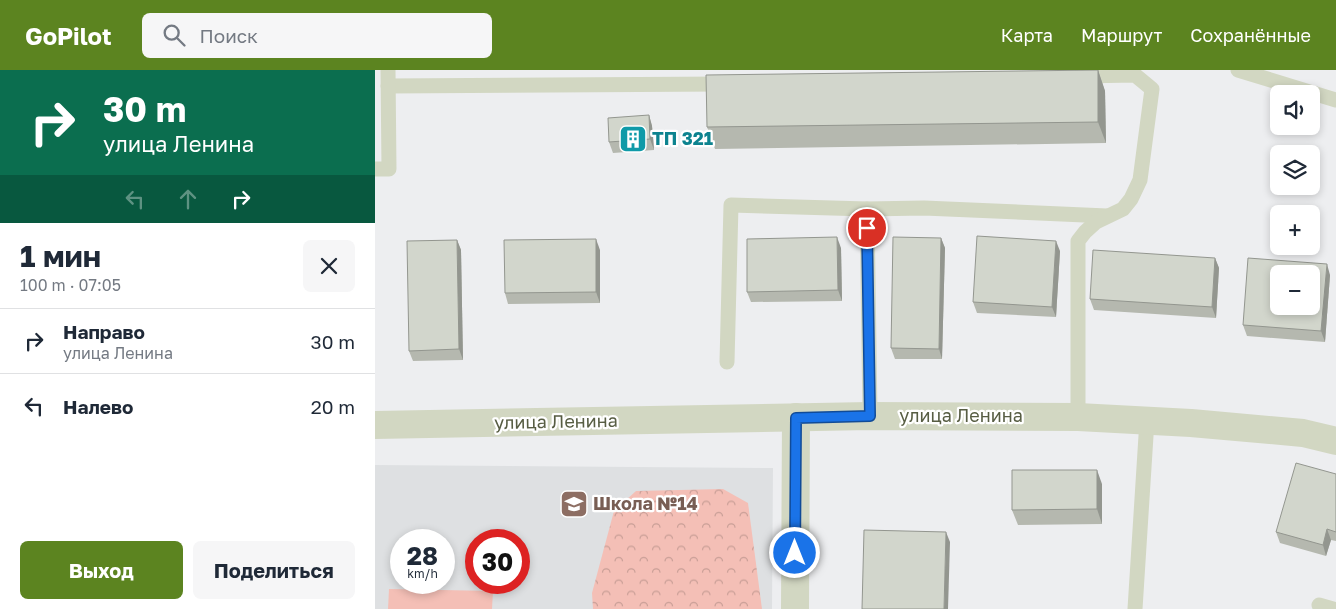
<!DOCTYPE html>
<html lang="ru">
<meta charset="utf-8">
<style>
:root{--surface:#fff;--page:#f6f6f7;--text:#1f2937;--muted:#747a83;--line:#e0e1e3;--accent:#5c8420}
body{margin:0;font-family:"Golos Text",sans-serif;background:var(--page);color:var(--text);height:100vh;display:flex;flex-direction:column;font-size:19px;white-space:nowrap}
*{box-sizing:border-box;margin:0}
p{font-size:16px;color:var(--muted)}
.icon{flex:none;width:28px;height:28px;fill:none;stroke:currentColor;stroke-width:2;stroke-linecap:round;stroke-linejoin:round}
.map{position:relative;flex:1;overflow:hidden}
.sheet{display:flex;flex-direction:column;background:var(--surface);width:375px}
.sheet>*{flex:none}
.banner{background:#0b6e4f;color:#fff;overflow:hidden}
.tools{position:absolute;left:895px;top:15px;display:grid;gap:10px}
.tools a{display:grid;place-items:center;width:50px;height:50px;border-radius:8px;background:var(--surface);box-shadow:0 2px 8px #0003;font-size:25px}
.speed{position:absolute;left:15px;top:459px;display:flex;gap:10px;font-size:25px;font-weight:700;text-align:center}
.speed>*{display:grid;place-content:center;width:65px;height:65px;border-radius:50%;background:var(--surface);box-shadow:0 2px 8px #0003;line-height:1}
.speed small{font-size:12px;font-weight:400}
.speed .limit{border:8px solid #d22;background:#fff;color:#111}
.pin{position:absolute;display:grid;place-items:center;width:42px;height:42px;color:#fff;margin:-21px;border:2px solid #fff;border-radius:50%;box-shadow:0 1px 5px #0007}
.me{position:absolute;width:55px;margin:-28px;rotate:0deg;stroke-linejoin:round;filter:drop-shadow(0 0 4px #0008)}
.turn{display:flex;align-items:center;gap:18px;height:105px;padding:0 20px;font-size:22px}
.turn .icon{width:65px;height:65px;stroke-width:2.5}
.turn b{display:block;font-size:35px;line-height:42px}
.lanes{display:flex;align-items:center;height:48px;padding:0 20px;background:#0003;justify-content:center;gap:25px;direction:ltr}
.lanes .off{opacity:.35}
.round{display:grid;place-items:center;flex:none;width:52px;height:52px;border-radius:8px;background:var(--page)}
.head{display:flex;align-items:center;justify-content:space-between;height:85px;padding:0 20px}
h1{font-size:30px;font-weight:700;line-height:38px}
.primary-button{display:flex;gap:10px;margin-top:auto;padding:10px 20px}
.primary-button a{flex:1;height:58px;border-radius:8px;background:var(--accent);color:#fff;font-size:20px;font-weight:700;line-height:58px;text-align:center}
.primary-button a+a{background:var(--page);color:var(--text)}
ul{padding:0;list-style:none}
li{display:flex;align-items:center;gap:15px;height:65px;padding:0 20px;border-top:1px solid var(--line)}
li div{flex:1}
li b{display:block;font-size:19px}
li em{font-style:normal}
header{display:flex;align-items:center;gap:30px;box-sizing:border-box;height:70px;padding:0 25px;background:var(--accent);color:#fff}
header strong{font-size:24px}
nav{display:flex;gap:28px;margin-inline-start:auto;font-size:18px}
.search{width:350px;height:45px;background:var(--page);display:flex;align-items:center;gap:12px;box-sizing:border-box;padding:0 18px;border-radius:8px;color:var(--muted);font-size:19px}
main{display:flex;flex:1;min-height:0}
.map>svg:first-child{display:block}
.education{fill:#dee0e2;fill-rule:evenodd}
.forest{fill:url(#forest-crowns)}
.garden{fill:#f4bfb6}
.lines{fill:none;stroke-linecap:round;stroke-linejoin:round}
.lane{stroke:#d2d7c2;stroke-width:15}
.street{stroke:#d2d7c2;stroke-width:28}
.wall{fill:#b5b8af}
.shaded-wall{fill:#93968f}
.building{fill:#d2d6cc;stroke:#93968f;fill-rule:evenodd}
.route-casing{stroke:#114b97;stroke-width:12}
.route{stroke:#1a73e8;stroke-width:9}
.labels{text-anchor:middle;stroke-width:4.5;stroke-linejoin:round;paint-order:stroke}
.culture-label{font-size:18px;font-weight:bold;fill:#0d838f;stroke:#fff;text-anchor:start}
.street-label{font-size:18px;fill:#575d43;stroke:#fff}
.education-label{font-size:18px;font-weight:bold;fill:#785e54;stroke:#fff;text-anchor:start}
</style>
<header>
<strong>GoPilot</strong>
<div class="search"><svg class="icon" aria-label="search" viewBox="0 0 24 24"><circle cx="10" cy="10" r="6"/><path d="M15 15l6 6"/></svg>Поиск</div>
<nav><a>Карта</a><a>Маршрут</a><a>Сохранённые</a></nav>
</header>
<main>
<section class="sheet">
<div class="banner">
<div class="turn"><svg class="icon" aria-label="right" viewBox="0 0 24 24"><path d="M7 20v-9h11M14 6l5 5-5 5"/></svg><div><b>30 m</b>улица Ленина</div></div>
<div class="lanes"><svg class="icon off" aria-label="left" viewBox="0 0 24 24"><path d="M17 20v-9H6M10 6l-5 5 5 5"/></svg><svg class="icon off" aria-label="ahead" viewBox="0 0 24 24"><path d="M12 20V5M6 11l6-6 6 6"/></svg><svg class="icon" aria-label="right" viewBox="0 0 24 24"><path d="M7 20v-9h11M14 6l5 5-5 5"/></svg></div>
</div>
<div class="head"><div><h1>1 мин</h1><p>100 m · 07:05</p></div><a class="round"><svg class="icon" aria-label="close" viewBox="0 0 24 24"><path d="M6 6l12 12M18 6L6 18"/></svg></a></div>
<ul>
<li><svg class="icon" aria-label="right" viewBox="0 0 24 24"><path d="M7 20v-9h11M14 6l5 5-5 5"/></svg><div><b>Направо</b><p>улица Ленина</p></div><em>30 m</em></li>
<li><svg class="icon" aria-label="left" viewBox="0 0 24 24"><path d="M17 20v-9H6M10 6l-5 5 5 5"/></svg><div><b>Налево</b></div><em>20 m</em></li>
</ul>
<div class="primary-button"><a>Выход</a><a>Поделиться</a></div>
</section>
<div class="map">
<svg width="961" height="539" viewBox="0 0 961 539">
<defs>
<pattern id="forest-crowns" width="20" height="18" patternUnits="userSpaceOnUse" patternTransform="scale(1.25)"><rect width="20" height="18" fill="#f4bfb6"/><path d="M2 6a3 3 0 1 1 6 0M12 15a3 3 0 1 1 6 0" fill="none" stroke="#c89e96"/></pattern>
</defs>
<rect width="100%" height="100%" fill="#edeef0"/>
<path class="education" d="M 0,395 L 398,398 L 397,539 L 0,539 ZM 26,470 L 69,470 L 69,512 L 26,512 ZM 101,470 L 144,470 L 144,512 L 101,512 Z"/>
<path class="forest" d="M 348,419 L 373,433 L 387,539 L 218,539 L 217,523 L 239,441 L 261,421 Z"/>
<path class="garden" d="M 14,519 L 118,521 L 117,539 L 13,539 Z"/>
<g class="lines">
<g class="lane">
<path d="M 863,0 L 961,30"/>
<path d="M 13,16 L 350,14"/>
<path d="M 0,99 L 14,99 L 13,0"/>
<path d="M 492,139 L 495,346"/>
<path d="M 352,292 L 356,135 L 492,139 L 549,138 L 732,146"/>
<path d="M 703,347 L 703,171 L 710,162 L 721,152 L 748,139 L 756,129 L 765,110 L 777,19 L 760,5 L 705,6"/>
<path d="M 944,535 L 958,539"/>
<path d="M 760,539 L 772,350"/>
</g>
<g class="street">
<path d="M 0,355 L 495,346 L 703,347 L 816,353 L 928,363 L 961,371"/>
<path d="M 420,539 L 421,347"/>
</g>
</g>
<g class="wall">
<path d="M 723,0 L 730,21 L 731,73 L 340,79 L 332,57 Z"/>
<path d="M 274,45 L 277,56 L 279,80 L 238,83 L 234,72 Z"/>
<path d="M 566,168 L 570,178 L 567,289 L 520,289 L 516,278 Z"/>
<path d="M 82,170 L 86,180 L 88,290 L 38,291 L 34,281 Z"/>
<path d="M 466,178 L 467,231 L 376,232 L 372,222 Z"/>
<path d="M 225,180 L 225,233 L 133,234 L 130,223 Z"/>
<path d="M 685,181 L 681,247 L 602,243 L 598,232 Z"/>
<path d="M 840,188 L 844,198 L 841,248 L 719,240 L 715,229 Z"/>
<path d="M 955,205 L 950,272 L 872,266 L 868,255 Z"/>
<path d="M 961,404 L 961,471 L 956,470 L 951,486 L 905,473 L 901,462 Z"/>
<path d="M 727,414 L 727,454 L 643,455 L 637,440 Z"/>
</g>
<g class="shaded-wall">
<path d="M 723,0 L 730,21 L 731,73 L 723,52 Z"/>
<path d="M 274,45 L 277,56 L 279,80 L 275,69 Z"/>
<path d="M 462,167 L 466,178 L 467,231 L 463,220 Z"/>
<path d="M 566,168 L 570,178 L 567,289 L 564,279 Z"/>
<path d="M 221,169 L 225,180 L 225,233 L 221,222 Z"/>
<path d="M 82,170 L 86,180 L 88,290 L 84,279 Z"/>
<path d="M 681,171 L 685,181 L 681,247 L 677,237 Z"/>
<path d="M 840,188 L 844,198 L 841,248 L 837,237 Z"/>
<path d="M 952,194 L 955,205 L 950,272 L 946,261 Z"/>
<path d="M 722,400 L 727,414 L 727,454 L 722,439 Z"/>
<path d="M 952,459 L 956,470 L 951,486 L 948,475 Z"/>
<path d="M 571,462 L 575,472 L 573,539 L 569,539 Z"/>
</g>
<g class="building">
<path d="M 723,0 L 723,52 L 332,57 L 331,5 Z"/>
<path d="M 274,45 L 275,69 L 234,72 L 233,48 Z"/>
<path d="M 602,166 L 681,171 L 677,237 L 598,232 Z"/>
<path d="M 462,167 L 463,220 L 372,222 L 372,169 Z"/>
<path d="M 518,167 L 566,168 L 564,279 L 516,278 Z"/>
<path d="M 221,169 L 221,222 L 130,223 L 129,170 Z"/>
<path d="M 82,170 L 84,279 L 34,281 L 32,171 Z"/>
<path d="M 718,180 L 840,188 L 837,237 L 715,229 Z"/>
<path d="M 873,188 L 952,194 L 946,261 L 868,255 ZM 904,204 L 936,204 L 936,236 L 904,236 Z"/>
<path d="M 921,393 L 961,404 L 961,462 L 952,459 L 948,475 L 901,462 Z"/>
<path d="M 637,400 L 722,400 L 722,439 L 637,440 Z"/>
<path d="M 489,460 L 571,462 L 569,539 L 487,539 Z"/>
</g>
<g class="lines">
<g class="route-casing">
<path id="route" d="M 420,483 L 421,348 L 495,346 L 492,158"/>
</g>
<use href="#route" class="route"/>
</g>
<defs>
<g id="building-square" transform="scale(1.4375)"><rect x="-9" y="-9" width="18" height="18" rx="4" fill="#0f9aa8" stroke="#fff"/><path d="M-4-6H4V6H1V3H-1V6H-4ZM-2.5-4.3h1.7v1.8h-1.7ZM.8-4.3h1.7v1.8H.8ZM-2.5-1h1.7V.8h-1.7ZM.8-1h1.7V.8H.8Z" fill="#fff"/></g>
<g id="school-square" transform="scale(1.4375)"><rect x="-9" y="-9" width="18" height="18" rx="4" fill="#8d6e63" stroke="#fff"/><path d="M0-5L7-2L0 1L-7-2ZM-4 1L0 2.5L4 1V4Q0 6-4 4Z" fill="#fff"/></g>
</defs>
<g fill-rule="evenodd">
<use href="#building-square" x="258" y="69"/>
<use href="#school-square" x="199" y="434"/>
</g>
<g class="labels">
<g class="culture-label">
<text x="277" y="75">ТП 321</text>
</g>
<g class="street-label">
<text x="586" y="352">улица Ленина</text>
<text transform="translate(181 352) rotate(-1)" y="6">улица Ленина</text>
</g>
<g class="education-label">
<text x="218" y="440">Школа №14</text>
</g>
</g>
</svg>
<div class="tools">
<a><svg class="icon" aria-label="sound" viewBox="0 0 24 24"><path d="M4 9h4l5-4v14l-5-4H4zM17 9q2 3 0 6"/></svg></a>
<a><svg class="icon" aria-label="layers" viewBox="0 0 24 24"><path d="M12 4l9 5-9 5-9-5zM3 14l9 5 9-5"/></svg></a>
<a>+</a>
<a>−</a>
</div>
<div class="speed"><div>28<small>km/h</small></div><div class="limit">30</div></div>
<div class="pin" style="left:492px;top:158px;background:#d93025"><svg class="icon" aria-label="arrive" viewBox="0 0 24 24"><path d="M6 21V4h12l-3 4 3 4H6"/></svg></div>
<svg class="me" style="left:420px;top:483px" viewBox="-20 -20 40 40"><circle r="17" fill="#1a73e8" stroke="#fff" stroke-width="3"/><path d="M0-11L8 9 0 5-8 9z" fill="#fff"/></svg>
</div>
</main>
